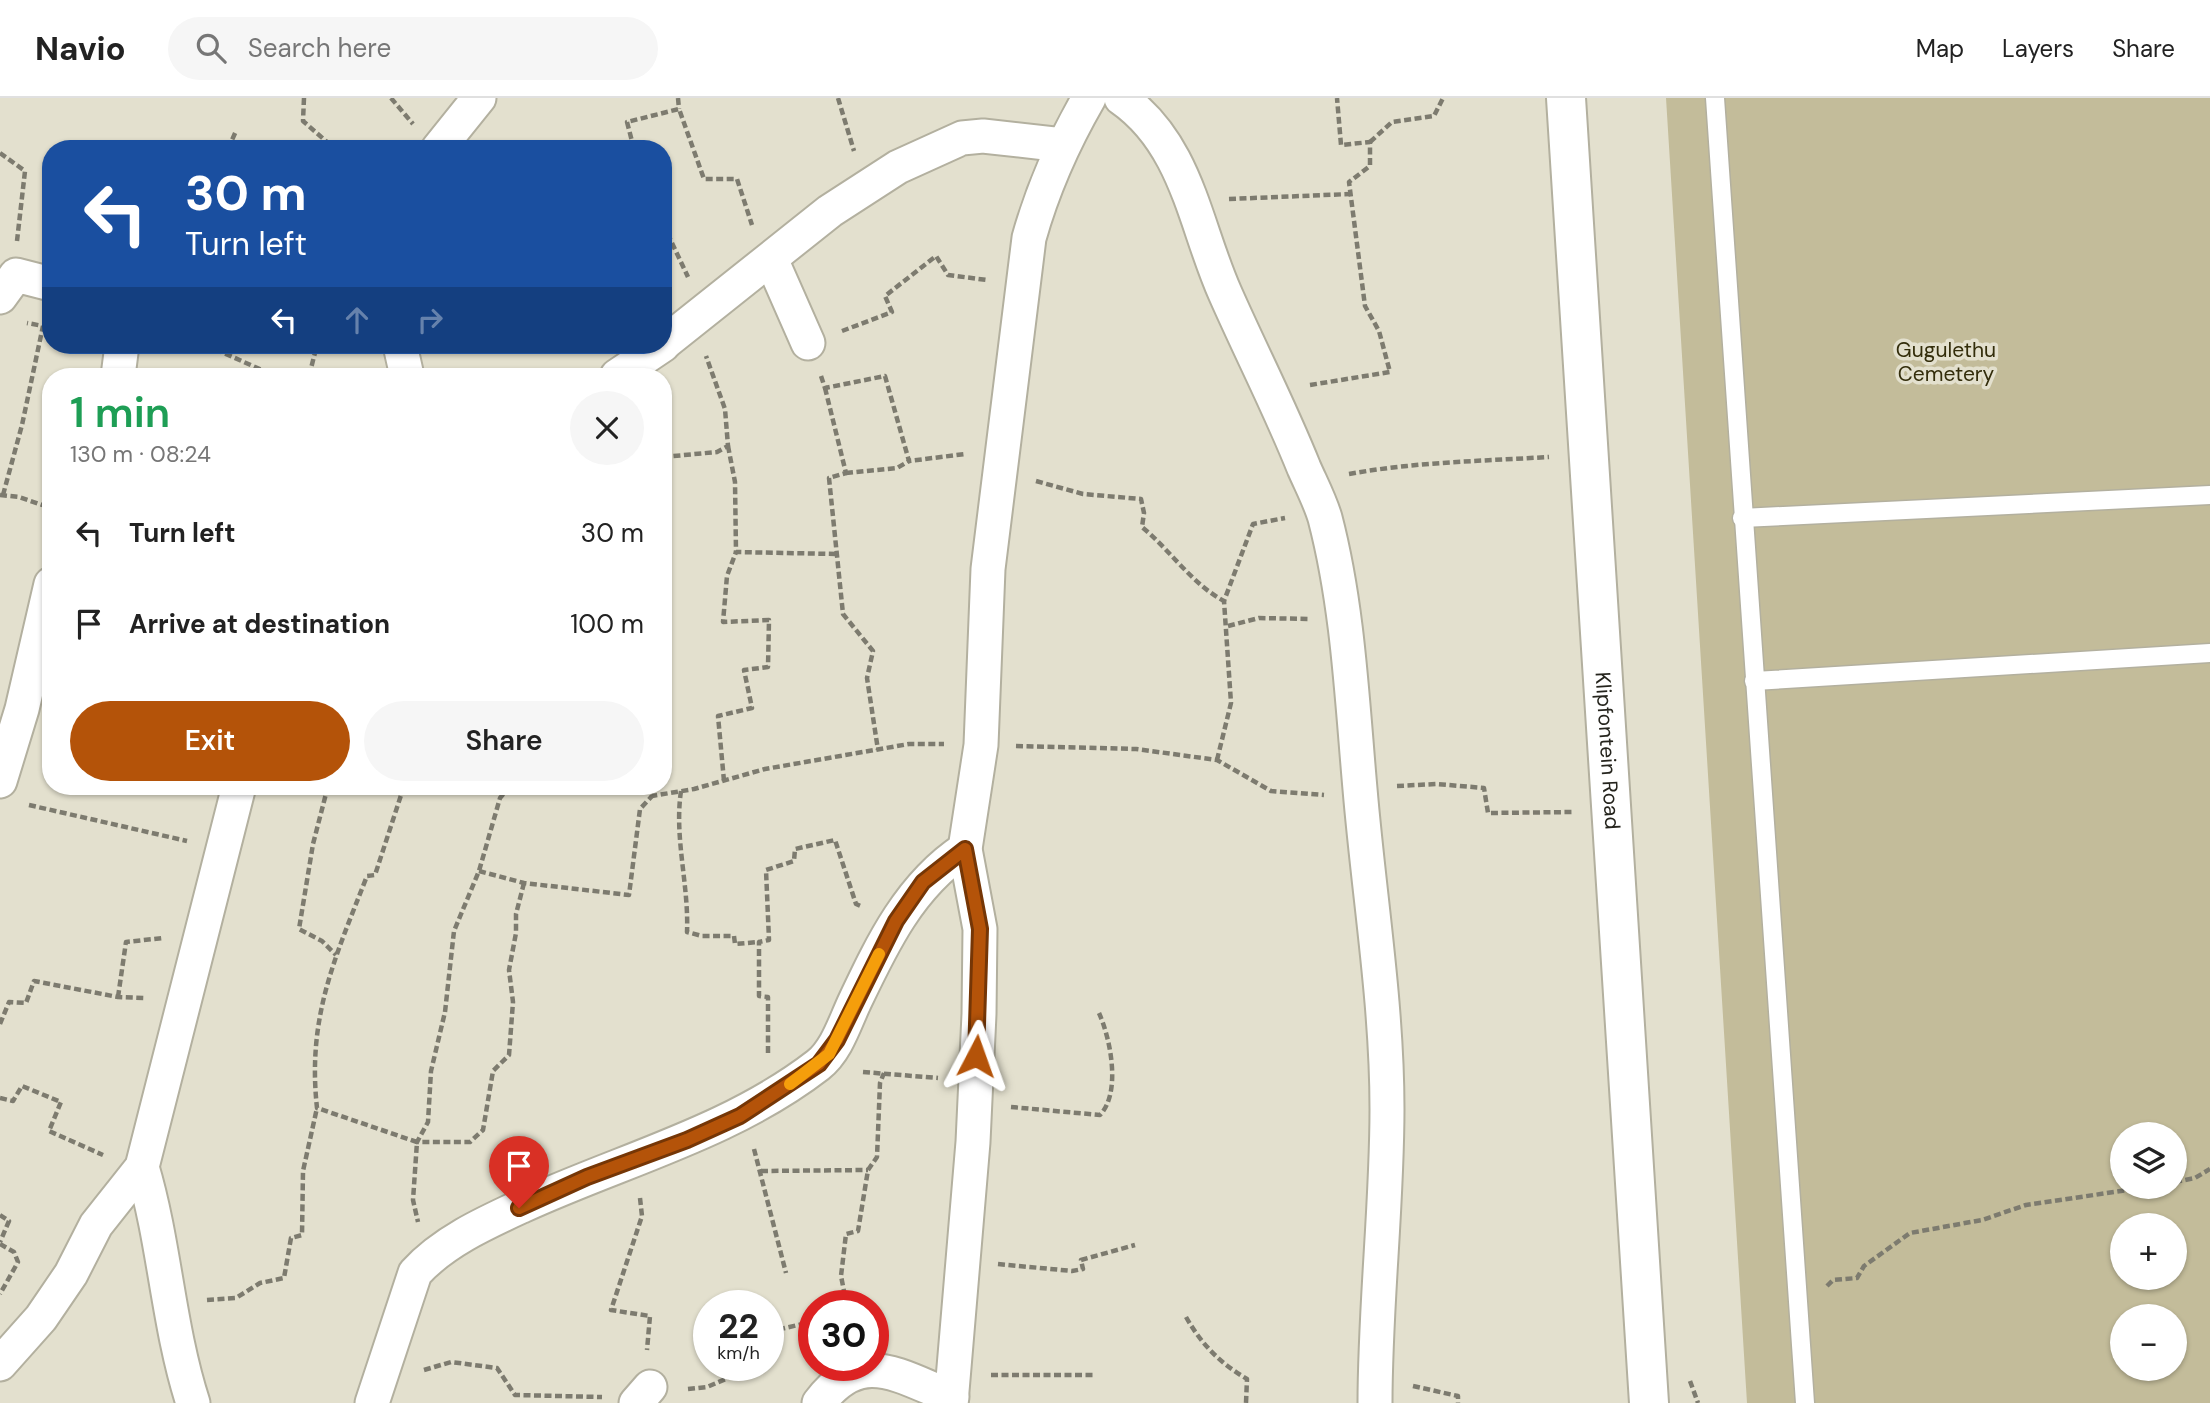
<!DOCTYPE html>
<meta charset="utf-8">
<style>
:root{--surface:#fff;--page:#f6f6f6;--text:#222;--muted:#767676;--line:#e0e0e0;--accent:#b45309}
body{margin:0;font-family:"DM Sans",sans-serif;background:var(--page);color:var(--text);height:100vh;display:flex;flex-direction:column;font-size:26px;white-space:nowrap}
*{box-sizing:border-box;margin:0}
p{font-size:23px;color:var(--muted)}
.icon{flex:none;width:38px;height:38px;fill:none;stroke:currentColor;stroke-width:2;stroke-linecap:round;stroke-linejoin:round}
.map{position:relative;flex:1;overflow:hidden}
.side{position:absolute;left:42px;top:270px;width:630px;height:427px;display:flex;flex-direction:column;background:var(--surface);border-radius:28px;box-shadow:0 2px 5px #0004}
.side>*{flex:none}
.top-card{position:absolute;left:42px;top:42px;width:630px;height:214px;border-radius:28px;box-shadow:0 2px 5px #0004;background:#1a4fa0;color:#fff;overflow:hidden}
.controls{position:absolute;left:2110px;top:1024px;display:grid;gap:14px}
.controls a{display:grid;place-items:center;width:77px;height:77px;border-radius:50%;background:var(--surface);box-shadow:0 2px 5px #0004;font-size:35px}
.speed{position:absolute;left:693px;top:1192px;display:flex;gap:14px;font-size:35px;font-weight:700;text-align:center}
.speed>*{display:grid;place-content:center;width:91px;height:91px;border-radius:50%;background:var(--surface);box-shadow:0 2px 5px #0004;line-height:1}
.speed small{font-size:18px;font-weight:400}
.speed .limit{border:10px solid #d22;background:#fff;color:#111}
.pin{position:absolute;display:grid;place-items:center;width:60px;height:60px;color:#fff;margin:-72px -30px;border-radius:50% 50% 50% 0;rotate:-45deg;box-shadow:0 0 7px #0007}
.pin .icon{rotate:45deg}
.me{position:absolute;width:77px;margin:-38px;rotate:4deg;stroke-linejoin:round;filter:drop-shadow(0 0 5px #0008)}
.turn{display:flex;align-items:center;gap:24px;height:147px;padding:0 28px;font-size:32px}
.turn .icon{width:91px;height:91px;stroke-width:2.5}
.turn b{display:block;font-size:49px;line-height:60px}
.lanes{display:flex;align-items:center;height:66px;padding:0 28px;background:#0003;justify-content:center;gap:35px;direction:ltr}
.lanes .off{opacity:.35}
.round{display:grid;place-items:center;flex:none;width:74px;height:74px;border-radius:37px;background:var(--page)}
.head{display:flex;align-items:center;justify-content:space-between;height:119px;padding:0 28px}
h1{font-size:42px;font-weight:600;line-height:52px;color:#1e9e55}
.button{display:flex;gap:14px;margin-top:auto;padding:14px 28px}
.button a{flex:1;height:80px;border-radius:42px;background:var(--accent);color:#fff;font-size:28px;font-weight:600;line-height:80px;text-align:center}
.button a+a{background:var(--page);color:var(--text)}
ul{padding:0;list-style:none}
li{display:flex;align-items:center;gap:21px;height:91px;padding:0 28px}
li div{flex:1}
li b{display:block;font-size:26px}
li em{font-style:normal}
header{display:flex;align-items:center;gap:42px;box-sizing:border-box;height:98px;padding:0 35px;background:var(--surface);border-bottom:2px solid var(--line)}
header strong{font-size:33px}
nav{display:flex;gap:38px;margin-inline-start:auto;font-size:24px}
.search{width:490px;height:63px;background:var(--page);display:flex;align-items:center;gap:18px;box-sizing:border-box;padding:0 24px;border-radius:38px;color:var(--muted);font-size:26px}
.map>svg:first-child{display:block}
.green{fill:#c3bc9a;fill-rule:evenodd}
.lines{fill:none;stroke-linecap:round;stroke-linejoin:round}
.lane-casing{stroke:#b3b09f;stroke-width:21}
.street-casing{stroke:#b3b09f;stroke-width:37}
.secondary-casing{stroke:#b3b09f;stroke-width:42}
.path{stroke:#7d7b6f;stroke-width:4.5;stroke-dasharray:7 3.5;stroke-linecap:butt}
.lane{stroke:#fff;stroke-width:18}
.street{stroke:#fff;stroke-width:33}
.secondary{stroke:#fff;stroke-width:38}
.route-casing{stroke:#753606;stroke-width:18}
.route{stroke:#b45309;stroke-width:12}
.slow{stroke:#f59e0b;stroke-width:12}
.labels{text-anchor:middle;stroke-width:7;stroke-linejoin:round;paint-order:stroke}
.park-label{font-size:21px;fill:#332d0b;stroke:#e3e0ce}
.street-label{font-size:21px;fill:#25241d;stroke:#e3e0ce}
</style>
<header>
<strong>Navio</strong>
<div class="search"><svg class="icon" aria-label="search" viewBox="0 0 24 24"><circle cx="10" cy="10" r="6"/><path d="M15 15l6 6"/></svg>Search here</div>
<nav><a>Map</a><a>Layers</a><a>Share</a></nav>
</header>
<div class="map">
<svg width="2210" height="1305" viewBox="0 0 2210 1305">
<rect width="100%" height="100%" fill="#e3e0ce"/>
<path class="green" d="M 1666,0 L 2210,0 L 2210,1305 L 1747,1305 ZM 2123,1036 L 2175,1036 L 2175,1088 L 2123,1088 ZM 2123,1127 L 2175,1127 L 2175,1180 L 2123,1180 ZM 2123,1218 L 2175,1218 L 2175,1270 L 2123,1270 Z"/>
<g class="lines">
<g class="lane-casing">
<g id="lane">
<path d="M 1715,0 L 1805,1305"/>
<path d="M 1742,420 L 2210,397"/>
<path d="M 1754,583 L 2210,555"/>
</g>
</g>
<g class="street-casing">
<g id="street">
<path d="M 1121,0 C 1187,46 1195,128 1225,195 C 1251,254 1280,310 1304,370 C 1311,386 1320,403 1325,420 C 1348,508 1352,601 1360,691 C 1369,798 1387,904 1387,1011 C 1387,1109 1375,1207 1375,1305"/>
<path d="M 438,51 L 479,0"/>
<path d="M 771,161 L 808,245"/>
<path d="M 0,199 L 16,177 L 51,186"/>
<path d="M 663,246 L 830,113 L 898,69 L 962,40 L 983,38 L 1063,47"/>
<path d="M 400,247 L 407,278"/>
<path d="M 118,278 L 122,247"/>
<path d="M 617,278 L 663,247"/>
<path d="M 0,683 L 22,611 L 51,486"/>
<path d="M 142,1069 C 165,1146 168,1228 193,1305"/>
<path d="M 0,1266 L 41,1220 L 71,1176 L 96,1127 L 142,1069 L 239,688"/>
<path d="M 372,1305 L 415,1175 C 443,1144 485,1125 522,1108 C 622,1062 730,1035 818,967 C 837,952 845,924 855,903 C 882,846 910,787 965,751"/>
<path d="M 636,1305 L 650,1289"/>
<path d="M 819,1305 C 861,1249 898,1278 952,1299"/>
<path d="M 951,1305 L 973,1044 L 979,916 L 980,831 L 965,751 L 981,647 L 988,471 L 1029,140 C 1043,90 1063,45 1089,0"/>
</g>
</g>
<g class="secondary-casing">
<g id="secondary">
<path id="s1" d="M 1566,0 L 1649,1305"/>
</g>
</g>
<g class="path">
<path d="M 304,0 L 303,23 L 335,51"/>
<path d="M 391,0 L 413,26"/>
<path d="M 678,0 L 679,11"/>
<path d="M 838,0 L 854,53"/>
<path d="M 1370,44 L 1392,24 L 1434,18 L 1443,0"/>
<path d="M 228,51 L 236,33"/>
<path d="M 634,51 L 627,24 L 679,11 L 704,81 L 737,81 L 752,127"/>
<path d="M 0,55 L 25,73 L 17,143"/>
<path d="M 1229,101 L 1350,96"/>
<path d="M 663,126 L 688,179"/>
<path d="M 842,233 L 892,214 L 885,198 L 936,158 L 948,177 L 987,182"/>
<path d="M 206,247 L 264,273 L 292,278"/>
<path d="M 309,278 L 317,247"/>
<path d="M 821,278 L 825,290 L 885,278 L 909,363 L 965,356"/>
<path d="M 1310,287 L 1390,274 L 1379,233 L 1365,208 L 1349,84 L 1370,68 L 1370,44 L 1341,47 L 1337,0"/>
<path d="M 825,290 L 846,375 L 829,380 L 843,516 L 873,553 L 867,580 L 878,652"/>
<path d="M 728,348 L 735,384 L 736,454 L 837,456"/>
<path d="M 663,359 L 717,354 L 728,348 L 725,311 L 706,258"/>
<path d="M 846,375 L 897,370 L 909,363"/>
<path d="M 1349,376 C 1415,364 1482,363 1549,359"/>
<path d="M 1036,383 L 1083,396 L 1141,401 L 1144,415 L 1142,429 C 1170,452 1192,486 1224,503 L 1253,426 L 1285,420"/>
<path d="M 0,397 L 19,399 L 51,410"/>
<path d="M 3,397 L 22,327 L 43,228 L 27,225"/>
<path d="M 1228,528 L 1259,520 L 1309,521"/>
<path d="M 1016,648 L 1136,651 L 1217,662 L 1271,693 L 1324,697"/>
<path d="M 1217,662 L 1231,605 L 1224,503"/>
<path d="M 724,683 L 718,618 L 752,610 L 744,572 L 768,569 L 769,522 L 723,524 L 727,478 L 736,454"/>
<path d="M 328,688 L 313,746 L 299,831 L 322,843 L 336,857"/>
<path d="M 404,688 L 375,777 L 367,778 C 335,860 307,919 317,1010 L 417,1044 L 413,1102 L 418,1124"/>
<path d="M 510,688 L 500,700 L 479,773 L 454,833 L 445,914 L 431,973 L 428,1024 L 417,1044 L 470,1044 L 483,1032 L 493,973 L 509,957 L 513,904 L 509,872 L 516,835 L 516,816 L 524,785"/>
<path d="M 645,688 L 652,698 L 694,691 L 765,671 L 909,646 L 944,646"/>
<path d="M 1397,688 L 1436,686 L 1484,690 L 1488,715 L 1573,714"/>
<path d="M 681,693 C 674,740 689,787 687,834 L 702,838 L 734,838 L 735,846 L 759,844"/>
<path d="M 29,707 L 187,743"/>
<path d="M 479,773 L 524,785 L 629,797 L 640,711 L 652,698"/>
<path d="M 118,899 L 126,844 L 163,840"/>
<path d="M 0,926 L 9,904 L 26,905 L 34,883 L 118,899 L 146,900"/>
<path d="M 768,955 L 768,899 L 759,898 L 759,844 L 769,842 L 766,772 L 794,763 L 795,751 L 835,742 L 856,806 L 863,809"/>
<path d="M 863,974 L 938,980"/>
<path d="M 0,1000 L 13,1003 L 22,988 L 61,1004 L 49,1033 L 103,1057"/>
<path d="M 1011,1009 L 1100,1017 C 1121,995 1111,942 1099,915"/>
<path d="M 754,1051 L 786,1175"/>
<path d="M 761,1073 L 868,1072"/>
<path d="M 2175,1084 L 2195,1080 L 2210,1071"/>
<path d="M 640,1100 L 642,1118 L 611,1212 L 650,1218 L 647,1252"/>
<path d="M 0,1117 L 9,1123 L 0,1144"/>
<path d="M 0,1146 L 14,1154 L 18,1164 L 0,1196"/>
<path d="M 998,1166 L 1072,1173 L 1083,1171 L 1081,1162 L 1135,1147"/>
<path d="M 1827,1188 L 1833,1182 L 1857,1180 L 1864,1168 L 1910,1135 L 1982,1122 L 2026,1107 L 2155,1088"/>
<path d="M 207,1202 L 236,1200 L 260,1185 L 284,1180 L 291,1140 L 302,1137 L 303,1073 L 317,1010"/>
<path d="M 847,1208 L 841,1178 L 846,1136 L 858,1133 L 868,1072 L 877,1059 L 880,985 L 884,975"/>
<path d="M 1186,1219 C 1202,1247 1220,1265 1247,1281 L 1246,1305"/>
<path d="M 768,1234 L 811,1224 L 814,1238"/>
<path d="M 424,1272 L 451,1264 L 497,1270 L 515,1297 L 602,1299"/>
<path d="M 991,1277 L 1096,1277"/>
<path d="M 1690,1283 L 1698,1305"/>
<path d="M 1413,1288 L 1458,1298 L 1458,1305"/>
<path d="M 688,1291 L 707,1289 L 749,1271 L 749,1267"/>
</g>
<use href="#lane" class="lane"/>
<use href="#street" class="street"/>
<use href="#secondary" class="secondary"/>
</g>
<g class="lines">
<g class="route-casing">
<path id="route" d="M 519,1110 L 587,1079 L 687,1042 L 740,1018 L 819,966 L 837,942 L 896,823 L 923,784 L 965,751 L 980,831 L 976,958"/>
</g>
<use href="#route" class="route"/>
<path class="slow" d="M 790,986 L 829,956 L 879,856"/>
</g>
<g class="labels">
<g class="park-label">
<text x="1946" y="259">Gugulethu<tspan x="1946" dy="24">Cemetery</tspan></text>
</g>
<g class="street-label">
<text dy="7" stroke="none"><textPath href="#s1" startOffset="654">Klipfontein Road</textPath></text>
</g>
</g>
</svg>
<div class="controls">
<a><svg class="icon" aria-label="layers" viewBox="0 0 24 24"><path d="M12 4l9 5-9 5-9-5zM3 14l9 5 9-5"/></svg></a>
<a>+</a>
<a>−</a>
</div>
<div class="speed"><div>22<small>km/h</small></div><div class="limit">30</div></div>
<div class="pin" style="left:519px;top:1110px;background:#d93025"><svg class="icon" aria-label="arrive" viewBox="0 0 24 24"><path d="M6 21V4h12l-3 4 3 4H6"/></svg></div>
<svg class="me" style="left:976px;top:958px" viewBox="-20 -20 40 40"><path d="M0-17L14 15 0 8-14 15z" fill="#b45309" stroke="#fff" stroke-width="4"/></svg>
<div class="top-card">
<div class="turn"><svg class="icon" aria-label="left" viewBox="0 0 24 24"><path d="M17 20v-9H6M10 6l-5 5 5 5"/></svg><div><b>30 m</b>Turn left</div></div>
<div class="lanes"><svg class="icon" aria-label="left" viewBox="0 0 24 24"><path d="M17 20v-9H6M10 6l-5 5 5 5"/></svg><svg class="icon off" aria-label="ahead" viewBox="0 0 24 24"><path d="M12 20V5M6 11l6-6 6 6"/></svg><svg class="icon off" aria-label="right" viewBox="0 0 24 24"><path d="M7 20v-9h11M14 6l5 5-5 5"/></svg></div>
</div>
<section class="side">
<div class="head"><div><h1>1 min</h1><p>130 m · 08:24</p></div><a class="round"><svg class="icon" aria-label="close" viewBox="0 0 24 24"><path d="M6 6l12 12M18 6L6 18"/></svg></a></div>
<ul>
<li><svg class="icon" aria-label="left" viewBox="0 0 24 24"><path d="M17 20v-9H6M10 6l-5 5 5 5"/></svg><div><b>Turn left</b></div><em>30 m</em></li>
<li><svg class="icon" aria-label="arrive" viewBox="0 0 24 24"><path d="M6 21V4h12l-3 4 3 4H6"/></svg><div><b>Arrive at destination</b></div><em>100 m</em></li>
</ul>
<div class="button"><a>Exit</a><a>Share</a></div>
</section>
</div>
